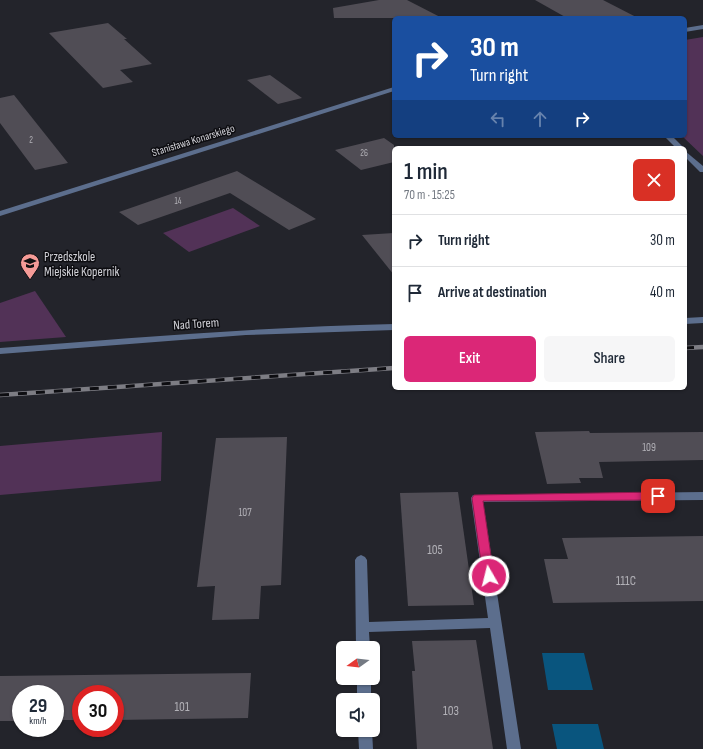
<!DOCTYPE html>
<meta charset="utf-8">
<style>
:root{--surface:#fff;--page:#f6f6f7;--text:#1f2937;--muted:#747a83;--line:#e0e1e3;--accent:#db2777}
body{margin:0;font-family:"Sofia Sans Condensed",sans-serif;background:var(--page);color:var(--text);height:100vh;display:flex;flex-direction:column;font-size:15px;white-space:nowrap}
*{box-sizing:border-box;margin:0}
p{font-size:13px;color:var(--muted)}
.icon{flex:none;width:22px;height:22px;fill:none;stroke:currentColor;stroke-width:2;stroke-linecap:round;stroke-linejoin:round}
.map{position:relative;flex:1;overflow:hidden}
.sheet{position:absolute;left:392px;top:146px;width:295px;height:244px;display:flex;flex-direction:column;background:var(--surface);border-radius:6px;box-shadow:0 1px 3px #0004}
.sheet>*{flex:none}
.top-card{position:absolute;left:392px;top:16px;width:295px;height:122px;border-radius:6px;box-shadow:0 1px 3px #0004;background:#1a4fa0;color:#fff;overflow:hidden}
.needle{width:26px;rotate:255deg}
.tools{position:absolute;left:336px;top:641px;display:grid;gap:8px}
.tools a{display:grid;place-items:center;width:44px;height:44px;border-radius:6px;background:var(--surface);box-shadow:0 1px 3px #0004;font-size:20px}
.speed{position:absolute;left:12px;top:685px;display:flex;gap:8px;font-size:20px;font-weight:700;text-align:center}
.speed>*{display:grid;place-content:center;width:52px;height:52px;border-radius:50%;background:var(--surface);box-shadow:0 1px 3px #0004;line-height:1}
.speed small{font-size:10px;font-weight:400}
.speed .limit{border:6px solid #d22;background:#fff;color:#111}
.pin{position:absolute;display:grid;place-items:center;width:34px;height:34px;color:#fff;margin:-17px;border-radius:8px;box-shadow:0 2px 6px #0006}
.me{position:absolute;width:44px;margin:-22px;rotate:352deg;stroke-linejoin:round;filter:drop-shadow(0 0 3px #0008)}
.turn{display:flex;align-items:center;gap:14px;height:84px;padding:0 12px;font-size:18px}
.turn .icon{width:52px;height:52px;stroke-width:2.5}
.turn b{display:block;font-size:28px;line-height:34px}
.lanes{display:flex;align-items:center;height:38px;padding:0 12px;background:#0003;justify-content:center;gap:20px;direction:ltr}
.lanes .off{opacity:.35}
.round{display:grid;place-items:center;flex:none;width:42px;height:42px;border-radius:6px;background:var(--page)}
.head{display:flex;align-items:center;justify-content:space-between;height:68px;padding:0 12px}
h1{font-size:24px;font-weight:600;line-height:30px}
.button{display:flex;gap:8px;margin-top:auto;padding:8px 12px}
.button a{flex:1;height:46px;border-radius:6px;background:var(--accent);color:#fff;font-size:16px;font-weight:600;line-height:46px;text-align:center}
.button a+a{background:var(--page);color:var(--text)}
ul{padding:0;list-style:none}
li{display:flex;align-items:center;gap:12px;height:52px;padding:0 12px;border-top:1px solid var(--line)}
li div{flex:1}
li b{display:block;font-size:15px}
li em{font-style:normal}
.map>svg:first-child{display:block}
.green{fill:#523257}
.water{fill:#09557e}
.building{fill:#504d55}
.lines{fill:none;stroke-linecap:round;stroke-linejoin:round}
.minor{fill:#5c6e8d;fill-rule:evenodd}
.rail-casing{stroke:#7d7d84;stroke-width:4.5}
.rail{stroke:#0d0d11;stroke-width:3;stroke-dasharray:9;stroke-linecap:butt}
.route{fill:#db2777;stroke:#8e194d}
.labels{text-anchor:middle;stroke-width:3;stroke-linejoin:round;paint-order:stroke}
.far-number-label{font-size:9px;fill:#b2b1b7}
.far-street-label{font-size:11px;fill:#d2d2d8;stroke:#0d0d11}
.number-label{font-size:11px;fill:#b2b1b7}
.poi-label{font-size:13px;fill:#d2d2d8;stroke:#0d0d11;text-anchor:start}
.street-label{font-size:13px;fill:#d2d2d8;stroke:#0d0d11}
.near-number-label{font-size:13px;fill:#b2b1b7}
</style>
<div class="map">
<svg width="703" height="749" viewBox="0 0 703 749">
<rect width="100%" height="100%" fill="#23242b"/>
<g class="green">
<path d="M 703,37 L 703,156 L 682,136 L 685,136 L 685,40 Z"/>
<path d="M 233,208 L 260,226 L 189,252 L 163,233 Z"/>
<path d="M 35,291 L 66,337 L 0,342 L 0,303 Z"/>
<path d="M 162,432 L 161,481 L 0,495 L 0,446 Z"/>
</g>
<g class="water">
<path d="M 542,653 L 584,653 L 593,690 L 548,690 Z"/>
<path d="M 552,724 L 598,724 L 604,749 L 557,749 Z"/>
</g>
<g class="building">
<path d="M 379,0 L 407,0 L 442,18 L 334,18 L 333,8 Z"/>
<path d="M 535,0 L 603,0 L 638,18 L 567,18 Z"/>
<path d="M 108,23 L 127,39 L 124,39 L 152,64 L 120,70 L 133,82 L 103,88 L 49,33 Z"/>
<path d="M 270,75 L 302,98 L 278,104 L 247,80 Z"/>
<path d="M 14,95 L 68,163 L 35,170 L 0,123 L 0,98 Z"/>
<path d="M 384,138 L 394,145 L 394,162 L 361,170 L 335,150 Z"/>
<path d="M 237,171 L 316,219 L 289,230 L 230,193 L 138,225 L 119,212 Z"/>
<path d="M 394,233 L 394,275 L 362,235 Z"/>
<path d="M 589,431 L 590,433 L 703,432 L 703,460 L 599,462 L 603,478 L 579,478 L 581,483 L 547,484 L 535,432 Z"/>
<path d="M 287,437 L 281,585 L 261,586 L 259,619 L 212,620 L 215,586 L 197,587 L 216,438 Z"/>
<path d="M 458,492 L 474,605 L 408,606 L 400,493 Z"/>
<path d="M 703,536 L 703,601 L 553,603 L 544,559 L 568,559 L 562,538 Z"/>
<path d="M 476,640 L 493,749 L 417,749 L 412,671 L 415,671 L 412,641 Z"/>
<path d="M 251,673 L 248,718 L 115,720 L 115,694 L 81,694 L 81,720 L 55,720 L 55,694 L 21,694 L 21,721 L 0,721 L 0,676 Z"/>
</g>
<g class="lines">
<g class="minor">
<path d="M 703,25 L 703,29 L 685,32 L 685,28 Z"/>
<path d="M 394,87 L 394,91 L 0,216 L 0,211 Z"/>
<path d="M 664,136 L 672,136 L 684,148 L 676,148 Z"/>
<path d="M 685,151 L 703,166 L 703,172 L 700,172 L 685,157 Z"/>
<path d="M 703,317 L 703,323 L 685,324 L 685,318 Z"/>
<path d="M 394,324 L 394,330 L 246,335 L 0,354 L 0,348 C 131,338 262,327 394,324 Z"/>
<path d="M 703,492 L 703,500 L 483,502 L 521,749 L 507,749 L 490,628 L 369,632 L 370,648 L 356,648 L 355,560 L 357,557 L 361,555 L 365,557 L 367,560 L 369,622 L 488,618 L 471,498 L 473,495 Z"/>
<rect x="357" y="678" width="14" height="22"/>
<path d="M 358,730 L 372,730 L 373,749 L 359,749 Z"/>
</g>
<g class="rail-casing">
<g id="rail">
<path d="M 685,348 L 703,347"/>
<path d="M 0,395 L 394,368"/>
</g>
</g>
<use href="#rail" class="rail"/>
</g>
<path class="route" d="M 658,492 L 662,494 L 663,496 L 662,499 L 658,500 L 483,501 L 494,576 L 493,579 L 489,581 L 485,579 L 483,576 L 472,498 L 474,495 Z"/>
<defs>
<g id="school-pin" transform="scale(1)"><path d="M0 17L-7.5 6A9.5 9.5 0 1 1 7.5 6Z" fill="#f59b97" stroke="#0d0d11"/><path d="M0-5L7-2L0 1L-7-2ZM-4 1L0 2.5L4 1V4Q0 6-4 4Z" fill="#111"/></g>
</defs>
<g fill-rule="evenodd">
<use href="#school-pin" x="30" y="263"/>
</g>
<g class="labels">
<g class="far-number-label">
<text x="31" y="143">2</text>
<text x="364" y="156">26</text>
<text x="178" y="204">14</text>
</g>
<g class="far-street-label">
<text transform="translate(193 140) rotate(-17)" y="4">Stanisława Konarskiego</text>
</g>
<g class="number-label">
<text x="649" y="451">109</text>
<text x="245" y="516">107</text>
</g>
<g class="poi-label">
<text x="44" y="261">Przedszkole<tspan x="44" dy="15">Miejskie Kopernik</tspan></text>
</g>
<g class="street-label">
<text transform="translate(196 323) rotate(-4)" y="5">Nad Torem</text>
</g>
<g class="near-number-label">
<text x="435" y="554">105</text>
<text x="626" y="585">111C</text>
<text x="182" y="711">101</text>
<text x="451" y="715">103</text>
</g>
</g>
</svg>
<div class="tools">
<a><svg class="needle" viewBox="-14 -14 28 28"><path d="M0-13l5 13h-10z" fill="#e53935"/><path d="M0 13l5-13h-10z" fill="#747a83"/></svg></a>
<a><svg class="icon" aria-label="sound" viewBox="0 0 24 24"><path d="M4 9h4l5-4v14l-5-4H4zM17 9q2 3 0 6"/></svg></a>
</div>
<div class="speed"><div>29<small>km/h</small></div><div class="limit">30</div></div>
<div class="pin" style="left:658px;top:496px;background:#d93025"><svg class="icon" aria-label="arrive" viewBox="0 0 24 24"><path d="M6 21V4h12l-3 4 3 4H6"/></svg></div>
<svg class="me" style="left:489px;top:576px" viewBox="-20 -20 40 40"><circle r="17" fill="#db2777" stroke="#fff" stroke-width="3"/><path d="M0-11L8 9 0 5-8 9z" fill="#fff"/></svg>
<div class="top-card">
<div class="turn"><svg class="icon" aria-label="right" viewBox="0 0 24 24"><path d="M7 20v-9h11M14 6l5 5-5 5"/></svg><div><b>30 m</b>Turn right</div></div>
<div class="lanes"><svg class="icon off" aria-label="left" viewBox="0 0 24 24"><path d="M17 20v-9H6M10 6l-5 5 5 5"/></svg><svg class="icon off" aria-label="ahead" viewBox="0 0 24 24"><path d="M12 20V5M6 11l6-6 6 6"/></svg><svg class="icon" aria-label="right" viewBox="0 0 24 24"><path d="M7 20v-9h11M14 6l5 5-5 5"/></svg></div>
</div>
<section class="sheet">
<div class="head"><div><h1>1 min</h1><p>70 m · 15:25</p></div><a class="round" style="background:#d93025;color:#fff"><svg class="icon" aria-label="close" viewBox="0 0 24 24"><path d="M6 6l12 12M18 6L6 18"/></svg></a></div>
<ul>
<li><svg class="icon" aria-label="right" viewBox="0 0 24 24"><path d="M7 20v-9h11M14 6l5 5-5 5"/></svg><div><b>Turn right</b></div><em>30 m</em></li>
<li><svg class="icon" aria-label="arrive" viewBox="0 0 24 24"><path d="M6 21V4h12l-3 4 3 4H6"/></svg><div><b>Arrive at destination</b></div><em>40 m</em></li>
</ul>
<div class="button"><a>Exit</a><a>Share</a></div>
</section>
</div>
